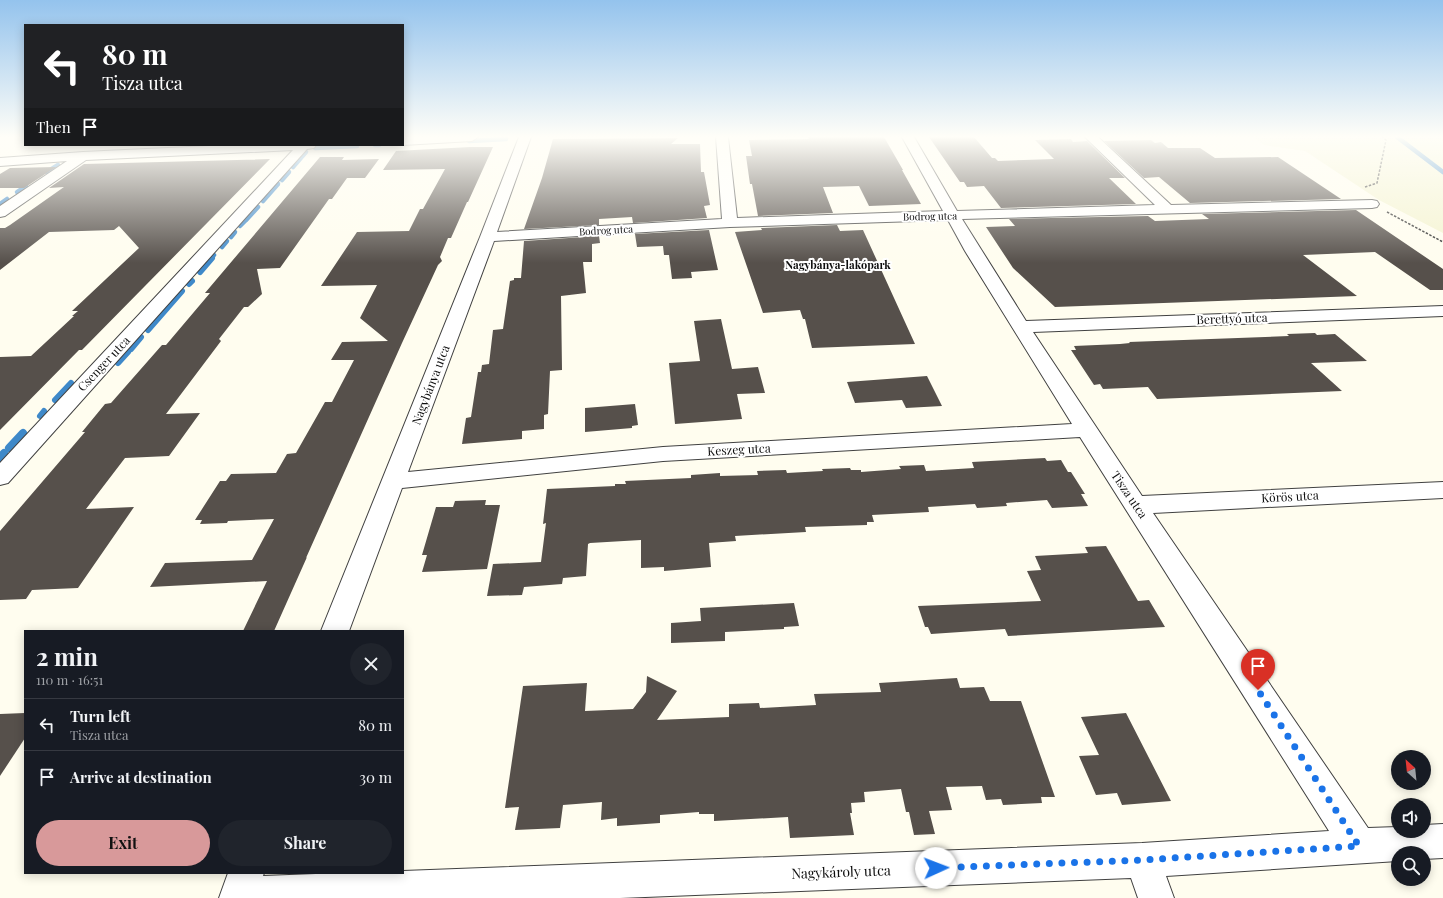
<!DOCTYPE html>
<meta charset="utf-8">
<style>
:root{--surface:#171b24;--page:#20242c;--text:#f1f3f6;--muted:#9ea1a6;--line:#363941;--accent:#d8999a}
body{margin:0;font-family:"Playfair Display",serif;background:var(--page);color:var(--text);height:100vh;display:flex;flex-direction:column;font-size:15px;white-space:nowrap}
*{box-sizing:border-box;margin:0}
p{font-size:13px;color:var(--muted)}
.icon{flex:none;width:22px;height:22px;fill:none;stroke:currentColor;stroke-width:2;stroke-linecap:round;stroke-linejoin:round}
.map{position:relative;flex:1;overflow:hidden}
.panel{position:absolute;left:24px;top:630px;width:380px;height:244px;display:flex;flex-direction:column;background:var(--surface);border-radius:0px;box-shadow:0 2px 10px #0003}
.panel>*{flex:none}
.banner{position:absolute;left:24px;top:24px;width:380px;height:122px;border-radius:0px;box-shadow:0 2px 10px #0003;background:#202124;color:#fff;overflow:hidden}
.needle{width:26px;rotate:333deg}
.buttons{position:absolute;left:1391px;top:750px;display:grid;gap:8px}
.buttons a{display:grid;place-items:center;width:40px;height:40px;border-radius:50%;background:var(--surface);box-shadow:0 2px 10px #0003;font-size:20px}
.pin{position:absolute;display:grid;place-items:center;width:34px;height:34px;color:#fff;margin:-41px -17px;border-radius:50% 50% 50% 0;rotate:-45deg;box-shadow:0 0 4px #0007}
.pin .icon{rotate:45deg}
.me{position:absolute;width:44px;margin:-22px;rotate:88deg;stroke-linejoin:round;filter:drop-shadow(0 0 3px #0008)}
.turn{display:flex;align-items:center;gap:14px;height:84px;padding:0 12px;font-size:18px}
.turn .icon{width:52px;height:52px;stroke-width:2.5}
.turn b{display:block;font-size:28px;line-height:34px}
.then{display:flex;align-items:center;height:38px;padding:0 12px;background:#0003;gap:8px;font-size:15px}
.round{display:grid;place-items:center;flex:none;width:42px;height:42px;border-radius:21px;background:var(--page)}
.headline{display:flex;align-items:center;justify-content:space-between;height:68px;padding:0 12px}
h1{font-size:24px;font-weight:700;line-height:30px}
.action{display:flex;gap:8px;margin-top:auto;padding:8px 12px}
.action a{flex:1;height:46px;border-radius:24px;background:var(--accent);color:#111;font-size:16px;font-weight:700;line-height:46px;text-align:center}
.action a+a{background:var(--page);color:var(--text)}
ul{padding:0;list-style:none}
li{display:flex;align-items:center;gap:12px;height:52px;padding:0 12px;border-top:1px solid var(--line)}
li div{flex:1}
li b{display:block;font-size:15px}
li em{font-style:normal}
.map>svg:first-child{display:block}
.farmland{fill:#f4f3d0}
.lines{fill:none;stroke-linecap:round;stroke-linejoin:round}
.stream-far2{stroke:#3f89c9;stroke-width:4.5}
.stream-far1{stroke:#3f89c9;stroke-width:6}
.stream{stroke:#3f89c9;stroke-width:8}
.building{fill:#56504b}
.minor-casing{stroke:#414141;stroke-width:2}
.path{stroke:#303030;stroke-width:1.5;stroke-dasharray:2.5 1.5;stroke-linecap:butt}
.minor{fill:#fff;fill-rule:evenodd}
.route{stroke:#1a73e8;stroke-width:7;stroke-dasharray:0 12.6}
.labels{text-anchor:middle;stroke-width:4;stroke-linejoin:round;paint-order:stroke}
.far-street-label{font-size:10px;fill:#0e0e0e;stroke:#fff}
.far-neighbourhood-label{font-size:11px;font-weight:bold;fill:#0e0e0e;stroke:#fff}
.street-label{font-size:12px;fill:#0e0e0e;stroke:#fff}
.near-street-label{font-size:14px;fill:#0e0e0e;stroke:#fff}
</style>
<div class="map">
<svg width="1443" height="898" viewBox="0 0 1443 898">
<rect width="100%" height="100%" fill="#fffdef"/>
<path class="farmland" d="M 1253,137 L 1443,137 L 1443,233 L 1379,200 L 1305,151 L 1264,145 Z"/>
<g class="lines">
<g class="stream-far2">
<path d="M 1397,137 L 1443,172"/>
<path d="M 469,141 L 506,139"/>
<path d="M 375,145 L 379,145"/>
<path d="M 315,148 L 357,146"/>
<path d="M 293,167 L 306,152"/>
<path d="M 47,172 L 58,165"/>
<path d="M 282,180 L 289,172"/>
<path d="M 17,192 L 26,186"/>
<path d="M 263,201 L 278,184"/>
<path d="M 0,204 L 7,199"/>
<path d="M 247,219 L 258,207"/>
<path d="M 240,226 L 246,220"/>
<path d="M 231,237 L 235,232"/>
<path d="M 222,247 L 227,241"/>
<path d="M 211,259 L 214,255"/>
</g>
<g class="stream-far1">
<path d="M 200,272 L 212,258"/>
<path d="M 189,284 L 192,281"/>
<path d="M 148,330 L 182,291"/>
<path d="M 131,349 L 141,337"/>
<path d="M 118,363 L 128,352"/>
<path d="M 55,400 L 71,383"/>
<path d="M 40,416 L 44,411"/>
</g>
<g class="stream">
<path d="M 9,448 L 23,433"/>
<path d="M 0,458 L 4,453"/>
</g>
</g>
<g class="building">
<path d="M 808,137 L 884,137 L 903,170 L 902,170 L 921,204 L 869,206 L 859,186 L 823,187 L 833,213 L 758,216 L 752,184 L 750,184 L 746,156 L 752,156 L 749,140 L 809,139 Z"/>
<path d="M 929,137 L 974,137 L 992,158 L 995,158 L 998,161 L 1054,159 L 1035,140 L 1071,139 L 1073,142 L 1087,141 L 1125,178 L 1109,178 L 1136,204 L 1001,208 L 984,186 L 967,187 L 964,182 L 960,182 Z"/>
<path d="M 678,138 L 671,144 L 700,144 L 701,172 L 704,172 L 710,205 L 704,206 L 707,218 L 633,223 L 632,217 L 599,219 L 599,225 L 524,229 L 542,178 L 553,139 Z"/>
<path d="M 1151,140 L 1155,143 L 1161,142 L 1168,148 L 1200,148 L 1215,158 L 1278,157 L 1341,199 L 1190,203 L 1159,177 L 1144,178 L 1104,141 Z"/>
<path d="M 470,147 L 493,147 L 468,202 L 467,202 L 451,238 L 448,238 L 440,257 L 442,261 L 438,265 L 402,343 L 306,558 L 307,557 L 274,631 L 243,631 L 267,581 L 150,587 L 165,563 L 252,560 L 274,519 L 228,521 L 227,523 L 200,524 L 202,520 L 195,520 L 220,481 L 226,481 L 231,474 L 276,473 L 287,454 L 296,453 L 325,402 L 332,402 L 354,360 L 331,360 L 342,342 L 388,341 L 360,318 L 377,285 L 321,286 L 357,232 L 409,231 L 420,209 L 423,209 L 445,169 L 383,170 L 396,151 Z"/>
<path d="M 320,157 L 344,157 L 342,160 L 379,159 L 365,178 L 347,178 L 332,199 L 329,199 L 280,268 L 257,269 L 262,294 L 248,307 L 244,307 L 219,339 L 221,341 L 166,414 L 200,413 L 169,456 L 125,458 L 86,509 L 134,507 L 78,588 L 32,590 L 26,599 L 0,600 L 0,531 L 85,432 L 82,432 L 105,404 L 111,403 L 162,345 L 166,345 L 210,293 L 205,293 Z"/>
<path d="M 270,159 L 82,350 L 79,350 L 0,430 L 0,357 L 31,356 L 74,316 L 72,316 L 78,311 L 72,311 L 139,248 L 119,226 L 114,230 L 49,232 L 0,270 L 0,228 L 5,228 L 10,225 L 64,187 L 49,188 L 84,164 Z"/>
<path d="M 56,167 L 24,188 L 0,188 L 0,174 L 10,168 Z"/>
<path d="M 1356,210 L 1443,269 L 1443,290 L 1430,290 L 1375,252 L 1303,255 L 1357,296 L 1055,307 L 1013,268 L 986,227 L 1015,226 L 1009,219 L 1148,216 L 1155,221 L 1209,219 L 1202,214 Z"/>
<path d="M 837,225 L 840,231 L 863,230 L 915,344 L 812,348 L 805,319 L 803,319 L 800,310 L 763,313 L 735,232 L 762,230 L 761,228 Z"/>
<path d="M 709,230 L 718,270 L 691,272 L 692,278 L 672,279 L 669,255 L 664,255 L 663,246 L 637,247 L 635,234 Z"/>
<path d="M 599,236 L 600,243 L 592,244 L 592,262 L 583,262 L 586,293 L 561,296 L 562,370 L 550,371 L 548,414 L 544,415 L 544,429 L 522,431 L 522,439 L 462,444 L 466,418 L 471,417 L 478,372 L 481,372 L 482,365 L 489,364 L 493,330 L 503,329 L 510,281 L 514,280 L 514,278 L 521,278 L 524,241 Z"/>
<path d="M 721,319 L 732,369 L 758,367 L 765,393 L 737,394 L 742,419 L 675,424 L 669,363 L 700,361 L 694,321 Z"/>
<path d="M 1315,333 L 1317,335 L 1335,334 L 1367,361 L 1311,363 L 1342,391 L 1157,399 L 1148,387 L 1103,389 L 1100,384 L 1094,385 L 1071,350 L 1076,350 L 1074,346 L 1120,344 L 1130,343 L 1129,342 L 1289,336 L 1287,334 Z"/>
<path d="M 927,376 L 942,406 L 906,408 L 902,400 L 855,403 L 847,382 Z"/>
<path d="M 635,404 L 638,425 L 632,426 L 632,428 L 585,432 L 585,408 Z"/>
<path d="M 1045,458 L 1047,461 L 1061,460 L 1068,472 L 1071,472 L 1085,494 L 1081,494 L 1088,506 L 1052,508 L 1047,500 L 1006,503 L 1007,506 L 977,508 L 975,504 L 928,507 L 929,512 L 872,515 L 874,522 L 867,522 L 867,525 L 805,527 L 806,532 L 735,536 L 736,541 L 709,543 L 711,567 L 664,571 L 664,567 L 641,568 L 641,540 L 590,543 L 588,544 L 586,576 L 563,578 L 562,584 L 524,587 L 522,595 L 487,596 L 493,564 L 541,562 L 546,523 L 543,524 L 547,489 L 615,486 L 615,484 L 626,484 L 625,481 L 691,478 L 691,475 L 720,473 L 720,476 L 758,475 L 757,471 L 786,470 L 787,473 L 823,471 L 822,469 L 850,468 L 851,470 L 861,470 L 861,472 L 901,469 L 899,466 L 924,465 L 926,471 L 974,468 L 972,462 Z"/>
<path d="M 486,500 L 485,505 L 500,505 L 487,569 L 422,572 L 427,555 L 422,555 L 436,507 L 453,507 L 455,501 Z"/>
<path d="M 1106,546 L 1138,601 L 1149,600 L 1165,627 L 1008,636 L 1005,629 L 931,634 L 928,627 L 925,627 L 918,606 L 1041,601 L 1027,571 L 1041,570 L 1035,556 L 1088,553 L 1085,547 Z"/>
<path d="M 794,603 L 799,626 L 784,627 L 784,629 L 725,632 L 725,641 L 671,643 L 671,623 L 701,621 L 700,608 Z"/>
<path d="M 647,676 L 677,691 L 657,720 L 729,717 L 729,704 L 759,703 L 760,708 L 816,705 L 814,694 L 881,692 L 879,683 L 957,678 L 960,688 L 984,687 L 990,701 L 1021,701 L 1055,797 L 1041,797 L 1042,803 L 1003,805 L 1001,799 L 986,800 L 982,786 L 946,787 L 952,810 L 929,811 L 935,834 L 914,835 L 909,812 L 906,812 L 901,789 L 864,792 L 865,802 L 851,803 L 852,813 L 850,813 L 854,835 L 790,838 L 788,817 L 714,821 L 714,814 L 699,814 L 699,812 L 660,815 L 660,823 L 617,826 L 617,818 L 601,820 L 602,802 L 563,805 L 560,828 L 515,830 L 519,807 L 505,808 L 523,686 L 587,683 L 585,711 L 633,709 L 646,692 Z"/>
<path d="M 25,713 L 25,738 L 0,776 L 0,714 Z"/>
<path d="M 1126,713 L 1171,801 L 1122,805 L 1117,793 L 1096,795 L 1079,756 L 1099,755 L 1081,717 Z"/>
</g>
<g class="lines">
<g class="minor-casing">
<g id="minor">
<path d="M 403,137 L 478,137 L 472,141 L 403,145 Z"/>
<path d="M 519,137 L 531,137 L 497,232 L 722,219 L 716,137 L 728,137 L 737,218 L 943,211 L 902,137 L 914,137 L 957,211 L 1155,205 L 1085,137 L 1098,137 L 1171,205 L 1372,200 L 1377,201 L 1379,204 L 1377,207 L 1372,208 L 962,219 L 1026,321 L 1443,306 L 1443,316 L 1033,332 L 1142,496 L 1443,482 L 1443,498 L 1153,513 L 1368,828 L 1398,827 L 1398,831 L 1424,831 L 1424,825 L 1443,824 L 1443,858 L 1424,859 L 1424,853 L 1398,853 L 1398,861 L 1166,876 L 1174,898 L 1138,898 L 1131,878 L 620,898 L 219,898 L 228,873 L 264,873 L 263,876 L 342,873 L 403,873 L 403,871 L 1142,843 L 1329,831 L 1080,437 L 663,461 L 402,488 L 349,631 L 321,631 L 480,237 ZM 948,220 L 965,251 L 1072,424 L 663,447 L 408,472 L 494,241 L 730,227 Z"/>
<path d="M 231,145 L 316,145 L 314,148 L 307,149 L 8,483 L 0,485 L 0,463 L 293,150 L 86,160 L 5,216 L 0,217 L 0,206 L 67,161 L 0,166 L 0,158 L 83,152 Z"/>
</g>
</g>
<g class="path">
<path d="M 1365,187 L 1377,183 L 1386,140 L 1382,137"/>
<path d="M 1387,212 L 1443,242"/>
</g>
<use href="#minor" class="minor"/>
</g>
<linearGradient id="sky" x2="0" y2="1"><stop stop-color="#94c3ed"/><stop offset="0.52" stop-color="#fffef8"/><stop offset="1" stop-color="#fffef8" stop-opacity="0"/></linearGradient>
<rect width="1443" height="263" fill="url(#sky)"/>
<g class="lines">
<path class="route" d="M 936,868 L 1142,860 L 1359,846 L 1258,690"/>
</g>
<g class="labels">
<g class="far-street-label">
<text transform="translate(930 216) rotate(-1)" y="4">Bodrog utca</text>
<text transform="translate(606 230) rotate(-3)" y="4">Bodrog utca</text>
</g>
<g class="far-neighbourhood-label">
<text x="838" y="269">Nagybánya-lakópark</text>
</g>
<g class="street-label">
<text transform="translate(1232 319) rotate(-2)" y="4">Berettyó utca</text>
<text transform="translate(104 364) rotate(-47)" y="4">Csenger utca</text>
<text transform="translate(431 385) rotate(-69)" y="4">Nagybánya utca</text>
<text transform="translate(739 450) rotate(-3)" y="4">Keszeg utca</text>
<text transform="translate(1129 495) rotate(56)" y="4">Tisza utca</text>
<text transform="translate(1290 497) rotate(-3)" y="4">Körös utca</text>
</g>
<g class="near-street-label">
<text transform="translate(841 872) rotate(-2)" y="5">Nagykároly utca</text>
</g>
</g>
</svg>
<div class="buttons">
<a><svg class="needle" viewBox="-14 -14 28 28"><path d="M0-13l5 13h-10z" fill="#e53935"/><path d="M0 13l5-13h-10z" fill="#9ea1a6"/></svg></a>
<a><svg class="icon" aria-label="sound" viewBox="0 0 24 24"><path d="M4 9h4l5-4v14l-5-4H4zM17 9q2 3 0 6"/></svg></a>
<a><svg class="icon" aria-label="search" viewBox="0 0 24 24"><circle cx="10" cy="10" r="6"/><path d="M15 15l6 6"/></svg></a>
</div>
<div class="pin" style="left:1258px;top:690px;background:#d93025"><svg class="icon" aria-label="arrive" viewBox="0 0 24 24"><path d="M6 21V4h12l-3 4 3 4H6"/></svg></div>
<svg class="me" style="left:936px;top:868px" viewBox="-20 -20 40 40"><circle r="19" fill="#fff"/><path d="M0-13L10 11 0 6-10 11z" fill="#1a73e8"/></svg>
<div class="banner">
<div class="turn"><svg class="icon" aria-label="left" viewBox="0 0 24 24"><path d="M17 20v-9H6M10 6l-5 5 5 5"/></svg><div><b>80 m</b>Tisza utca</div></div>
<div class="then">Then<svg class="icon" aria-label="arrive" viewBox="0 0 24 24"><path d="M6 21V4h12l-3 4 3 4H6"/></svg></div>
</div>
<section class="panel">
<div class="headline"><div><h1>2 min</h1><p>110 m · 16:51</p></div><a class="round"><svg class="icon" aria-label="close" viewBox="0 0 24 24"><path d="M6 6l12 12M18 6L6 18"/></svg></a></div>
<ul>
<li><svg class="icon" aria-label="left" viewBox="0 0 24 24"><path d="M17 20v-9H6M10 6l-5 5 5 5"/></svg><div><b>Turn left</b><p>Tisza utca</p></div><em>80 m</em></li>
<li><svg class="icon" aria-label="arrive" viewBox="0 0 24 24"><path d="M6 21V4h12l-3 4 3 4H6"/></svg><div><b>Arrive at destination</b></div><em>30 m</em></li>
</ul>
<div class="action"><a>Exit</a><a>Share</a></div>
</section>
</div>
